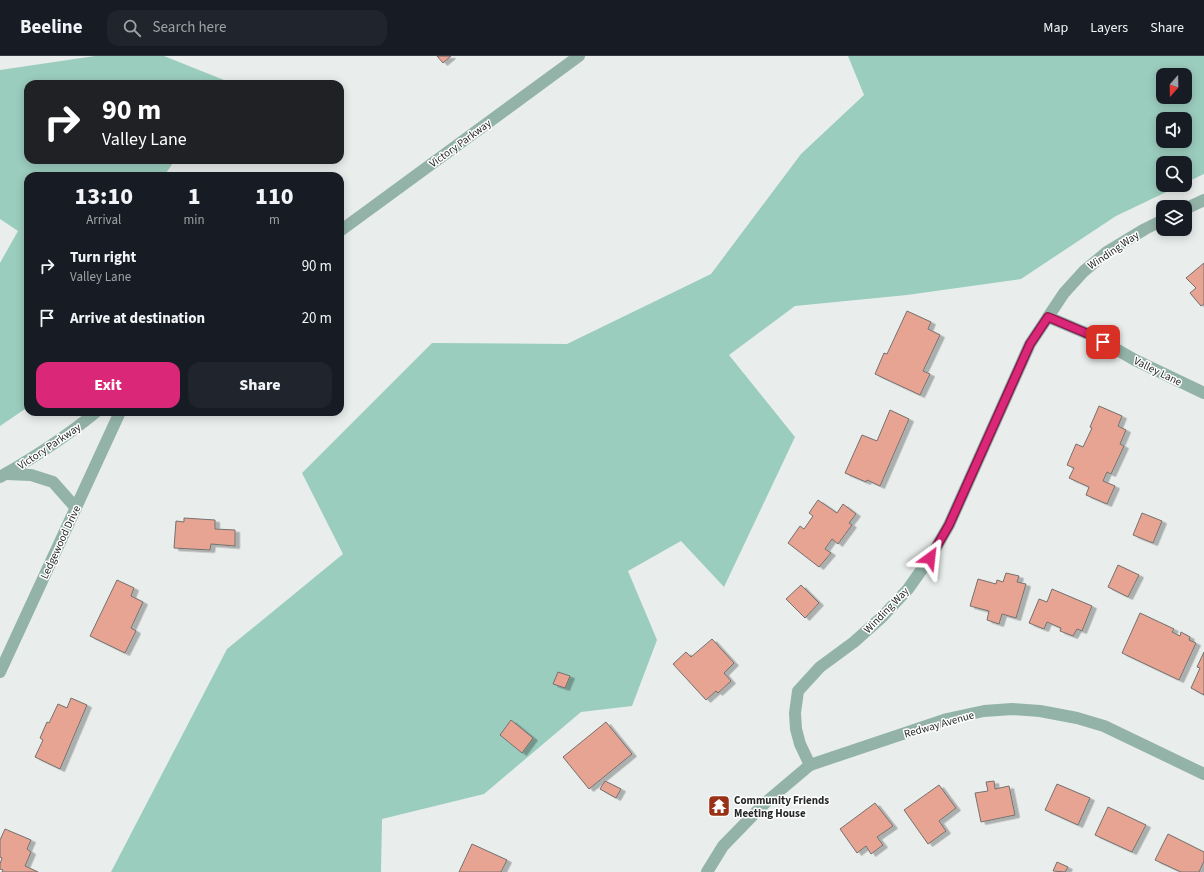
<!DOCTYPE html>
<style>
:root{--surface:#171b24;--page:#20242c;--text:#f1f3f6;--muted:#9ea1a6;--line:#363941;--accent:#db2777}
body{margin:0;font-family:"Source Sans 3",sans-serif;background:var(--page);color:var(--text);height:100vh;display:flex;flex-direction:column;font-size:15px;white-space:nowrap}
*{box-sizing:border-box;margin:0}
p{font-size:13px;color:var(--muted)}
.icon{flex:none;width:22px;height:22px;fill:none;stroke:currentColor;stroke-width:2;stroke-linecap:round;stroke-linejoin:round}
.map{position:relative;flex:1;overflow:hidden}
.sheet{position:absolute;left:24px;top:116px;width:320px;height:244px;display:flex;flex-direction:column;background:var(--surface);border-radius:12px;box-shadow:0 2px 10px #0003}
.sheet>*{flex:none}
.banner{position:absolute;left:24px;top:24px;width:320px;height:84px;border-radius:12px;box-shadow:0 2px 10px #0003;background:#202124;color:#fff;overflow:hidden}
.needle{width:26px;rotate:200deg}
.tools{position:absolute;left:1156px;top:12px;display:grid;gap:8px}
.tools a{display:grid;place-items:center;width:36px;height:36px;border-radius:8px;background:var(--surface);box-shadow:0 2px 10px #0003;font-size:20px}
.pin{position:absolute;display:grid;place-items:center;width:34px;height:34px;color:#fff;margin:-17px;border-radius:8px;box-shadow:0 2px 6px #0006}
.me{position:absolute;width:44px;margin:-22px;rotate:30deg;stroke-linejoin:round;filter:drop-shadow(0 0 3px #0008)}
.turn{display:flex;align-items:center;gap:14px;height:84px;padding:0 12px;font-size:18px}
.turn .icon{width:52px;height:52px;stroke-width:2.5}
.turn b{display:block;font-size:28px;line-height:34px}
.eta{display:flex;justify-content:space-evenly;align-items:center;height:68px;text-align:center}
.eta b{font-size:24px;font-weight:800;line-height:28px}
.action{display:flex;gap:8px;margin-top:auto;padding:8px 12px}
.action a{flex:1;height:46px;border-radius:12px;background:var(--accent);color:#fff;font-size:16px;font-weight:800;line-height:46px;text-align:center}
.action a+a{background:var(--page);color:var(--text)}
ul{padding:0;list-style:none}
li{display:flex;align-items:center;gap:12px;height:52px;padding:0 12px}
li div{flex:1}
li b{display:block;font-size:15px}
li em{font-style:normal}
header{display:flex;align-items:center;gap:24px;box-sizing:border-box;height:56px;padding:0 20px;background:var(--surface);border-bottom:1px solid var(--line)}
header strong{font-size:19px}
nav{display:flex;gap:22px;margin-inline-start:auto;font-size:14px}
.search{width:280px;height:36px;background:var(--page);display:flex;align-items:center;gap:10px;box-sizing:border-box;padding:0 14px;border-radius:12px;color:var(--muted);font-size:15px}
.map>svg:first-child{display:block}
.green{fill:#9bcdbe;fill-rule:evenodd}
.building{fill:#e7a492;stroke:#74706f;filter:url(#shadow)}
.lines{fill:none;stroke-linecap:round;stroke-linejoin:round}
.minor{stroke:#93b3a9;stroke-width:12}
.tertiary{stroke:#93b3a9;stroke-width:12}
.route-casing{stroke:#8e194d;stroke-width:10}
.route{stroke:#db2777;stroke-width:7}
.labels{text-anchor:middle;stroke-width:3;stroke-linejoin:round;paint-order:stroke}
.street-label{font-size:11px;fill:#262827;stroke:#fff}
.poi-label{font-size:11px;font-weight:bold;fill:#262827;stroke:#fff;text-anchor:start}
</style>
<header>
<strong>Beeline</strong>
<div class="search"><svg class="icon" aria-label="search" viewBox="0 0 24 24"><circle cx="10" cy="10" r="6"/><path d="M15 15l6 6"/></svg>Search here</div>
<nav><a>Map</a><a>Layers</a><a>Share</a></nav>
</header>
<div class="map">
<svg width="1204" height="816" viewBox="0 0 1204 816">
<defs>
<filter id="shadow"><feDropShadow dx="4.5" dy="2.5" stdDeviation="0" flood-color="#0004"/></filter>
</defs>
<rect width="100%" height="100%" fill="#e9eeec"/>
<g class="green">
<path d="M 95,0 L 164,0 L 229,26 L 228,28 L 28,28 L 28,104 L 175,104 L 164,120 L 28,120 L 28,351 L 0,370 L 0,207 L 18,175 L 0,163 L 0,14 Z"/>
<path d="M 848,0 L 1204,0 L 1204,118 L 1185,127 L 1185,107 L 1163,107 L 1163,129 L 1181,129 L 1116,160 L 1021,223 L 907,239 L 795,250 L 729,299 L 795,381 L 724,531 L 681,485 L 628,515 L 657,584 L 632,650 L 581,656 L 484,738 L 382,763 L 381,816 L 111,816 L 227,593 L 343,498 L 302,417 L 432,287 L 567,288 L 711,218 L 801,98 L 864,39 ZM 1163,19 L 1185,19 L 1185,41 L 1163,41 ZM 1163,63 L 1185,63 L 1185,85 L 1163,85 Z"/>
</g>
<g class="building">
<path d="M 437,0 L 451,0 L 443,7 Z"/>
<path d="M 1204,207 L 1204,248 L 1201,250 L 1190,237 L 1196,232 L 1186,222 Z"/>
<path d="M 907,255 L 931,266 L 928,273 L 940,279 L 923,315 L 930,318 L 920,339 L 875,318 L 884,297 L 887,298 Z"/>
<path d="M 1099,350 L 1122,360 L 1118,370 L 1126,374 L 1120,388 L 1124,390 L 1111,418 L 1107,416 L 1103,425 L 1115,430 L 1107,448 L 1086,439 L 1089,431 L 1069,422 L 1074,412 L 1067,409 L 1076,388 L 1083,391 L 1092,372 L 1090,371 Z"/>
<path d="M 890,354 L 909,363 L 880,430 L 867,424 L 866,426 L 845,417 L 862,379 L 877,385 Z"/>
<path d="M 818,444 L 837,457 L 843,448 L 856,458 L 849,467 L 852,469 L 838,488 L 832,483 L 825,493 L 831,497 L 819,511 L 788,487 L 800,470 L 804,473 L 813,460 L 809,457 Z"/>
<path d="M 1142,457 L 1162,465 L 1153,487 L 1133,479 Z"/>
<path d="M 184,462 L 215,464 L 215,473 L 235,474 L 235,490 L 211,488 L 210,494 L 174,492 L 176,465 L 184,466 Z"/>
<path d="M 1118,509 L 1139,519 L 1128,541 L 1108,531 Z"/>
<path d="M 1006,517 L 1019,520 L 1017,526 L 1026,528 L 1016,562 L 1002,558 L 999,568 L 987,564 L 989,555 L 970,550 L 978,523 L 996,528 L 997,524 L 1003,526 Z"/>
<path d="M 117,524 L 134,532 L 131,540 L 143,546 L 131,572 L 136,575 L 125,597 L 90,580 Z"/>
<path d="M 801,529 L 819,547 L 805,562 L 786,543 Z"/>
<path d="M 1052,533 L 1092,550 L 1082,575 L 1077,573 L 1073,580 L 1060,575 L 1061,572 L 1047,566 L 1044,573 L 1029,567 L 1039,543 L 1047,546 Z"/>
<path d="M 1140,557 L 1174,573 L 1172,576 L 1180,580 L 1181,576 L 1190,581 L 1189,584 L 1196,587 L 1179,624 L 1122,597 Z"/>
<path d="M 712,583 L 734,607 L 724,617 L 731,625 L 718,637 L 716,635 L 706,644 L 673,608 L 686,596 L 691,601 Z"/>
<path d="M 1204,596 L 1204,639 L 1191,632 L 1200,612 L 1197,611 Z"/>
<path d="M 558,616 L 570,620 L 565,632 L 553,628 Z"/>
<path d="M 71,642 L 87,649 L 60,713 L 35,701 L 43,684 L 40,682 L 47,666 L 49,667 L 58,648 L 67,652 Z"/>
<path d="M 511,664 L 533,682 L 522,697 L 500,679 Z"/>
<path d="M 606,666 L 632,698 L 589,733 L 563,701 Z"/>
<path d="M 605,725 L 621,733 L 616,742 L 600,733 Z"/>
<path d="M 994,725 L 995,733 L 1009,730 L 1015,759 L 981,766 L 975,737 L 988,735 L 986,726 Z"/>
<path d="M 1057,728 L 1090,742 L 1078,769 L 1045,754 Z"/>
<path d="M 939,729 L 956,752 L 939,765 L 946,775 L 928,788 L 904,754 Z"/>
<path d="M 875,747 L 893,770 L 877,781 L 883,789 L 871,798 L 866,790 L 857,797 L 840,773 Z"/>
<path d="M 1108,751 L 1146,769 L 1132,796 L 1095,779 Z"/>
<path d="M 5,773 L 31,784 L 27,793 L 31,796 L 25,810 L 38,816 L 2,816 L 3,814 L 0,813 L 0,808 L 2,802 L 0,801 L 0,784 Z"/>
<path d="M 1168,778 L 1204,796 L 1204,805 L 1199,816 L 1181,816 L 1155,804 Z"/>
<path d="M 472,788 L 507,804 L 501,816 L 459,816 Z"/>
<path d="M 1057,806 L 1068,811 L 1065,816 L 1053,815 Z"/>
</g>
<g class="lines">
<g class="minor">
<path d="M 1185,153 L 1204,144"/>
<path d="M 1048,261 L 1093,280 L 1135,304 L 1204,337"/>
<path d="M 0,616 L 120,356"/>
<path d="M 810,709 L 800,688 L 796,673 L 795,657 L 798,635 L 820,611 L 854,586 L 882,561 L 908,533 L 930,502 L 949,469 L 1030,288 L 1064,237 L 1084,215 L 1107,196 L 1145,173 L 1163,164"/>
<path d="M 707,816 L 723,790 L 765,747 L 810,709 L 947,663 L 984,655 L 1012,653 L 1040,655 L 1077,662 L 1104,670 L 1204,718"/>
</g>
<g class="tertiary">
<path d="M 340,175 L 579,0"/>
<path d="M 6,418 L 31,419 L 53,426 L 76,452"/>
<path d="M 0,421 C 33,402 66,381 96,356"/>
</g>
</g>
<g class="lines">
<g class="route-casing">
<path id="route" d="M 930,502 L 949,469 L 1030,288 L 1048,261 L 1093,280 L 1103,286"/>
</g>
<use href="#route" class="route"/>
</g>
<defs>
<g id="temple-square" transform="scale(1.15)"><rect x="-9" y="-9" width="18" height="18" rx="4" fill="#993116" stroke="#fff"/><path d="M0-6L5-2H3V0L6.5 2.5H4V6H1.5V3h-3V6H-4V2.5H-6.5L-3 0V-2H-5Z" fill="#fff"/></g>
</defs>
<g fill-rule="evenodd">
<use href="#temple-square" x="719" y="750"/>
</g>
<g class="labels">
<g class="street-label">
<text transform="translate(460 87) rotate(-36)" y="4">Victory Parkway</text>
<text transform="translate(1113 194) rotate(-34)" y="4">Winding Way</text>
<text transform="translate(1158 315) rotate(26)" y="4">Valley Lane</text>
<text transform="translate(49 390) rotate(-34)" y="4">Victory Parkway</text>
<text transform="translate(60 486) rotate(-65)" y="4">Ledgewood Drive</text>
<text transform="translate(886 554) rotate(-46)" y="4">Winding Way</text>
<text transform="translate(939 668) rotate(-16)" y="4">Redway Avenue</text>
</g>
<g class="poi-label">
<text x="734" y="748">Community Friends<tspan x="734" dy="13">Meeting House</tspan></text>
</g>
</g>
</svg>
<div class="tools">
<a><svg class="needle" viewBox="-14 -14 28 28"><path d="M0-13l5 13h-10z" fill="#e53935"/><path d="M0 13l5-13h-10z" fill="#9ea1a6"/></svg></a>
<a><svg class="icon" aria-label="sound" viewBox="0 0 24 24"><path d="M4 9h4l5-4v14l-5-4H4zM17 9q2 3 0 6"/></svg></a>
<a><svg class="icon" aria-label="search" viewBox="0 0 24 24"><circle cx="10" cy="10" r="6"/><path d="M15 15l6 6"/></svg></a>
<a><svg class="icon" aria-label="layers" viewBox="0 0 24 24"><path d="M12 4l9 5-9 5-9-5zM3 14l9 5 9-5"/></svg></a>
</div>
<div class="pin" style="left:1103px;top:286px;background:#d93025"><svg class="icon" aria-label="arrive" viewBox="0 0 24 24"><path d="M6 21V4h12l-3 4 3 4H6"/></svg></div>
<svg class="me" style="left:930px;top:502px" viewBox="-20 -20 40 40"><path d="M0-17L14 15 0 8-14 15z" fill="#db2777" stroke="#fff" stroke-width="4"/></svg>
<div class="banner">
<div class="turn"><svg class="icon" aria-label="right" viewBox="0 0 24 24"><path d="M7 20v-9h11M14 6l5 5-5 5"/></svg><div><b>90 m</b>Valley Lane</div></div>
</div>
<section class="sheet">
<div class="eta">
<div><b>13:10</b><p>Arrival</p></div>
<div><b>1</b><p>min</p></div>
<div><b>110</b><p>m</p></div>
</div>
<ul>
<li><svg class="icon" aria-label="right" viewBox="0 0 24 24"><path d="M7 20v-9h11M14 6l5 5-5 5"/></svg><div><b>Turn right</b><p>Valley Lane</p></div><em>90 m</em></li>
<li><svg class="icon" aria-label="arrive" viewBox="0 0 24 24"><path d="M6 21V4h12l-3 4 3 4H6"/></svg><div><b>Arrive at destination</b></div><em>20 m</em></li>
</ul>
<div class="action"><a>Exit</a><a>Share</a></div>
</section>
</div>
